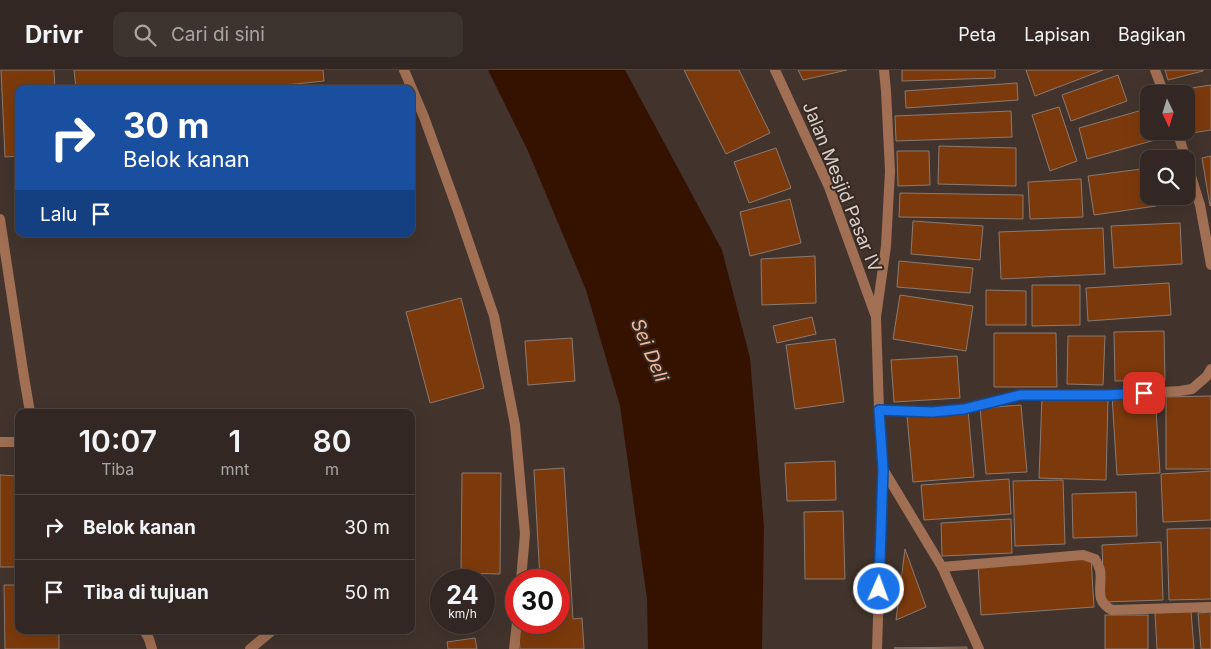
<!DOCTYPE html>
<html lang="id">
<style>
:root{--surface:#322722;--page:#3d332f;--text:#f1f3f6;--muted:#a8a5a5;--line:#4d4440}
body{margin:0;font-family:Inter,sans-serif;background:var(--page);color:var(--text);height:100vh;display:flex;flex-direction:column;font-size:19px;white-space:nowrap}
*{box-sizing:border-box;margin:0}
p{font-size:16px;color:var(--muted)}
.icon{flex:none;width:28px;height:28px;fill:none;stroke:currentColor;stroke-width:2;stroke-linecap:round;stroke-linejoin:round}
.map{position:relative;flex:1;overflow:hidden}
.panel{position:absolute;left:15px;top:339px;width:400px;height:225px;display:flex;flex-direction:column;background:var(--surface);border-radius:10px;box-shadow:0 5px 20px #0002,0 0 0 1px var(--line)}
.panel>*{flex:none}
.guide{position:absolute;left:15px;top:15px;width:400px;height:152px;border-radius:10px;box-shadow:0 5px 20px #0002,0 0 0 1px var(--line);background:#1a4fa0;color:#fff;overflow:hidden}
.needle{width:32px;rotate:176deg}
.tools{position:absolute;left:1140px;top:15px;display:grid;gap:10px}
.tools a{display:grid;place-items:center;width:55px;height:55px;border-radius:10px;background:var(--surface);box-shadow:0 5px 20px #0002,0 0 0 1px var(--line);font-size:25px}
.speed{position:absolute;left:430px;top:499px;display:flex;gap:10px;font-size:25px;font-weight:700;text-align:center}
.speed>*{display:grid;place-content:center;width:65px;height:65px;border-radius:50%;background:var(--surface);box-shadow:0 5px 20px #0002,0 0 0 1px var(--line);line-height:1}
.speed small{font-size:12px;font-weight:400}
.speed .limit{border:8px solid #d22;background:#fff;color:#111}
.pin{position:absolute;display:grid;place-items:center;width:42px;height:42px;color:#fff;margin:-21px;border-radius:10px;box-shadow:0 2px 8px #0006}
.me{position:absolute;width:55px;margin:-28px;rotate:2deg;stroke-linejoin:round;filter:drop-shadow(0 0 4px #0008)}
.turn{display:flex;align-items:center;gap:18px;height:105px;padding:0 25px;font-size:22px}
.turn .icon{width:65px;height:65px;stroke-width:2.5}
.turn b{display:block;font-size:35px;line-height:42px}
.then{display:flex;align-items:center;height:48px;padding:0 25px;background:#0003;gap:10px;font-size:19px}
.eta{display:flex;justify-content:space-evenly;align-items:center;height:85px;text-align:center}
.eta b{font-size:30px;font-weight:600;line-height:35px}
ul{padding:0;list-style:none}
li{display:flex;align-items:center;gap:15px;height:65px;padding:0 25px;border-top:1px solid var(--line)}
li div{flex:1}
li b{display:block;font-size:19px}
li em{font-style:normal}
header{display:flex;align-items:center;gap:30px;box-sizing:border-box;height:70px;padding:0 25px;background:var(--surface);border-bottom:1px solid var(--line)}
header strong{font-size:24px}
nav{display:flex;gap:28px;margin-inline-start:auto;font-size:18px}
.search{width:350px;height:45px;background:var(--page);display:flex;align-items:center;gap:12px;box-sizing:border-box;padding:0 18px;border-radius:10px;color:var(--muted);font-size:19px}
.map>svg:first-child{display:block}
.water{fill:#351200}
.building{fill:#7c3a0c;stroke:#8a7a71}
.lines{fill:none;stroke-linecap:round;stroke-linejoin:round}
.street{stroke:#a16f53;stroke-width:10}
.route-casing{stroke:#114b97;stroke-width:12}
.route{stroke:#1a73e8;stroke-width:9}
.labels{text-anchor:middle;stroke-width:4;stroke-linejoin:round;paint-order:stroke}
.street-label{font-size:18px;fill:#dad1cc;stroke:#372a23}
.water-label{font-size:19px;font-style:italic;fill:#f4b898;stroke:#372a23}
</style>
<header>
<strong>Drivr</strong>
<div class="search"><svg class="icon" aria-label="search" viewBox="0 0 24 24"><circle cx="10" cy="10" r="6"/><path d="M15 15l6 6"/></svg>Cari di sini</div>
<nav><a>Peta</a><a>Lapisan</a><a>Bagikan</a></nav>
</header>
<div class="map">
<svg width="1211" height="579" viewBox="0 0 1211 579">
<rect width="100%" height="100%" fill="#42342d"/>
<path class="water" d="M 488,0 L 625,0 L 722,180 L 750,288 L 764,457 L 762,579 L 648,579 L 647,529 L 620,336 L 586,220 L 528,81 Z"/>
<g class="building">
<path d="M 1,0 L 54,0 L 55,19 L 19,19 L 19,86 L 5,87 Z"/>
<path d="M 74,0 L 323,0 L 324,11 L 248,19 L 76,19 Z"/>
<path d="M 684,0 L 739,0 L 770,63 L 726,84 Z"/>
<path d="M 798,0 L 847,0 L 803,10 Z"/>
<path d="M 902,0 L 995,0 L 995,8 L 902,11 Z"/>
<path d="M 1026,0 L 1103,0 L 1035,26 Z"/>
<path d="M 1165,0 L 1203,0 L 1203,1 L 1168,10 Z"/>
<path d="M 1118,5 L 1127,31 L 1071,51 L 1062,25 Z"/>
<path d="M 1017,13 L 1018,30 L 906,38 L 905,21 Z"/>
<path d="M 1211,15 L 1211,60 L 1192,63 L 1186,31 L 1186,24 L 1185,24 L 1184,19 Z"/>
<path d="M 1059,37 L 1077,91 L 1050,101 L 1032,45 Z"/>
<path d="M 1146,39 L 1149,48 L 1149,61 L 1152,61 L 1155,70 L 1087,89 L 1079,58 Z"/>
<path d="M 1011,41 L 1012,67 L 896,71 L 895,46 Z"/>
<path d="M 939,76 L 1016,78 L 1016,116 L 938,114 Z"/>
<path d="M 776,78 L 791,118 L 749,133 L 734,92 Z"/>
<path d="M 897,81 L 929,81 L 930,115 L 898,116 Z"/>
<path d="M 1211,86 L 1211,135 L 1210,136 L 1202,88 Z"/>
<path d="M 1149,98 L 1149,126 L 1155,126 L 1156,136 L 1094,145 L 1088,106 Z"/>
<path d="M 1081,109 L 1083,147 L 1030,149 L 1028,112 Z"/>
<path d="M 900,123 L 1023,125 L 1023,149 L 899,147 Z"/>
<path d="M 790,129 L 801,173 L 750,186 L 740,142 Z"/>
<path d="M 913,151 L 983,156 L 980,190 L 911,184 Z"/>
<path d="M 1180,153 L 1182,194 L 1114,198 L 1111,156 Z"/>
<path d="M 1103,158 L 1105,204 L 1001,209 L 999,162 Z"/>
<path d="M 815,186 L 816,233 L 762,235 L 761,189 Z"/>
<path d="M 899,191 L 973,198 L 970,223 L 897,217 Z"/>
<path d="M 1169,213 L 1171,245 L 1088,251 L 1086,218 Z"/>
<path d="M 1032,215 L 1080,215 L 1080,255 L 1032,256 Z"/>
<path d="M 986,220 L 1026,221 L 1026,255 L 986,255 Z"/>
<path d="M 900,225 L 973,236 L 966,281 L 893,269 Z"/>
<path d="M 461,228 L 484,318 L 430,333 L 406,242 Z"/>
<path d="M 812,247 L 816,264 L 777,273 L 773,256 Z"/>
<path d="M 1164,261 L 1165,310 L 1115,311 L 1114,262 Z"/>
<path d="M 994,263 L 1056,263 L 1057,317 L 994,317 Z"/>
<path d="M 1068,266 L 1105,266 L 1103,315 L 1067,314 Z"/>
<path d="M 572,268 L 575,311 L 528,315 L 525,271 Z"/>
<path d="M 835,269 L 844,332 L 795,339 L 786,275 Z"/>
<path d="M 957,286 L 960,328 L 894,332 L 891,290 Z"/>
<path d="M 1155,324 L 1160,403 L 1117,405 L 1112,326 Z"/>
<path d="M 1042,326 L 1108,328 L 1106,410 L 1039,408 Z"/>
<path d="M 1211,326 L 1211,399 L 1166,399 L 1166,327 Z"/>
<path d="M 1021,335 L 1027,402 L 986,404 L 980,338 Z"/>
<path d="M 968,340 L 974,407 L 913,412 L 907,346 Z"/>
<path d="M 835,391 L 836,430 L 787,431 L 785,393 Z"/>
<path d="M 564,398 L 573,549 L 582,548 L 584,579 L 520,579 L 518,553 L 559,552 L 559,510 L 540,510 L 534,400 Z"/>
<path d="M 1211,401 L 1211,450 L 1163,452 L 1161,404 Z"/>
<path d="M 462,403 L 501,403 L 500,504 L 461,503 Z"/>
<path d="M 0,405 L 19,406 L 15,497 L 0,497 Z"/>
<path d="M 1009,409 L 1011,444 L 924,450 L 921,415 Z"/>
<path d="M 1063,410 L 1065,474 L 1015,476 L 1013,411 Z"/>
<path d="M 1136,422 L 1137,466 L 1073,468 L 1072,424 Z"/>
<path d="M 843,441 L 845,509 L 805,509 L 804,442 Z"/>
<path d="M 1011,449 L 1012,483 L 942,486 L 941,453 Z"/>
<path d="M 1211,458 L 1211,529 L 1169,530 L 1167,459 Z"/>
<path d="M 1161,472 L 1163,530 L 1104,532 L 1102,475 Z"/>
<path d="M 905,479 L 926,537 L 896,550 Z"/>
<path d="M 1091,488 L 1094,537 L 981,545 L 978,495 Z"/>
<path d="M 4,515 L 19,515 L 19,560 L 59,560 L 59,579 L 5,579 Z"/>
<path d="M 1191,541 L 1194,579 L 1157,579 L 1155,543 Z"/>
<path d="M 1211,542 L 1211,579 L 1201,579 L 1198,543 Z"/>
<rect x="1105" y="545" width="43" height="34"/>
<path d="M 475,568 L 477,579 L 448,579 L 447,572 Z"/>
<path d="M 967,577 L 967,579 L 894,578 Z"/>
</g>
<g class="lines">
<g class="street">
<path d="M 404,0 L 424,47 L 458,141 L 494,246 L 515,355 L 525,464 L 521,510"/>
<path d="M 775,0 L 829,117 L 875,244"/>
<path d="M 1155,0 L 1164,24"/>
<path d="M 1177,61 L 1186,89"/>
<path d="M 1186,90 L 1200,135 L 1211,195"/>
<path d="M 0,149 L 24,307 L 30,342"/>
<path d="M 879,340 L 932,342 L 963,339 L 1021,325 L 1109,325 L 1180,321 L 1192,319 L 1207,306 L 1211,299"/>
<path d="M 0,372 L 19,372"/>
<path d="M 883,399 L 942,497 L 979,579"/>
<path d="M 942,497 L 1083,485 L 1095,489 C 1097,492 1099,497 1100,500 C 1103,516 1093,530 1112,540 L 1211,537"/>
<path d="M 144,560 L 149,569 L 152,579"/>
<path d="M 250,579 L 273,560"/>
<path d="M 514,579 L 517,552"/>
<path d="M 877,579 L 883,399 L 879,340 L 876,247 L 886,176 L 890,101 L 886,21 L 884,0"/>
</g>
</g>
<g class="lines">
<g class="route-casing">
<path id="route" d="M 879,519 L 883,399 L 879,340 L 932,342 L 964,339 L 1021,325 L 1109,325 L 1144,323"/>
</g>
<use href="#route" class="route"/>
</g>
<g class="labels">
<g class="street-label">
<text transform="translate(842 117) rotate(68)" y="6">Jalan Mesjid Pasar IV</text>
</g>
<g class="water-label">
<text transform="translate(650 280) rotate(67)" y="7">Sei Deli</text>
</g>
</g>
</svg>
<div class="tools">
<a><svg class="needle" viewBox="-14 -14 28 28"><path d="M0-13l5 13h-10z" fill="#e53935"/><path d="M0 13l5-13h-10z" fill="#a8a5a5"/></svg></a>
<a><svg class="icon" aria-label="search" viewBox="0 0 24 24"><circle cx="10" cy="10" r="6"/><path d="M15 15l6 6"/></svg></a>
</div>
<div class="speed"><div>24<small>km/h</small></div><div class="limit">30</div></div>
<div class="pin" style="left:1144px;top:323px;background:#d93025"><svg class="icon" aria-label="arrive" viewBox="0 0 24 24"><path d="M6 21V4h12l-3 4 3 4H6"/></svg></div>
<svg class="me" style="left:879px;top:519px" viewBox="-20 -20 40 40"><circle r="17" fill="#1a73e8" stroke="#fff" stroke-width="3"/><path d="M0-11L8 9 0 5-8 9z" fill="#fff"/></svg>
<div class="guide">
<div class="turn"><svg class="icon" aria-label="right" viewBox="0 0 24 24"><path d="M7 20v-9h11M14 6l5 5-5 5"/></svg><div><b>30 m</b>Belok kanan</div></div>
<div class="then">Lalu<svg class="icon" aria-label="arrive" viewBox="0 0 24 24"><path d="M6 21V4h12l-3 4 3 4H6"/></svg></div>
</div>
<section class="panel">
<div class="eta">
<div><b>10:07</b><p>Tiba</p></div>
<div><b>1</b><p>mnt</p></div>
<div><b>80</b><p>m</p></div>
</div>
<ul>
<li><svg class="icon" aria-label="right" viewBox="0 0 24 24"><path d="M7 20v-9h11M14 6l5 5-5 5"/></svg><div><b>Belok kanan</b></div><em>30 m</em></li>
<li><svg class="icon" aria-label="arrive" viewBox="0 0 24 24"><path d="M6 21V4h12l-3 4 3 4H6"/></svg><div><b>Tiba di tujuan</b></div><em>50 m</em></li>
</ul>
</section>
</div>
